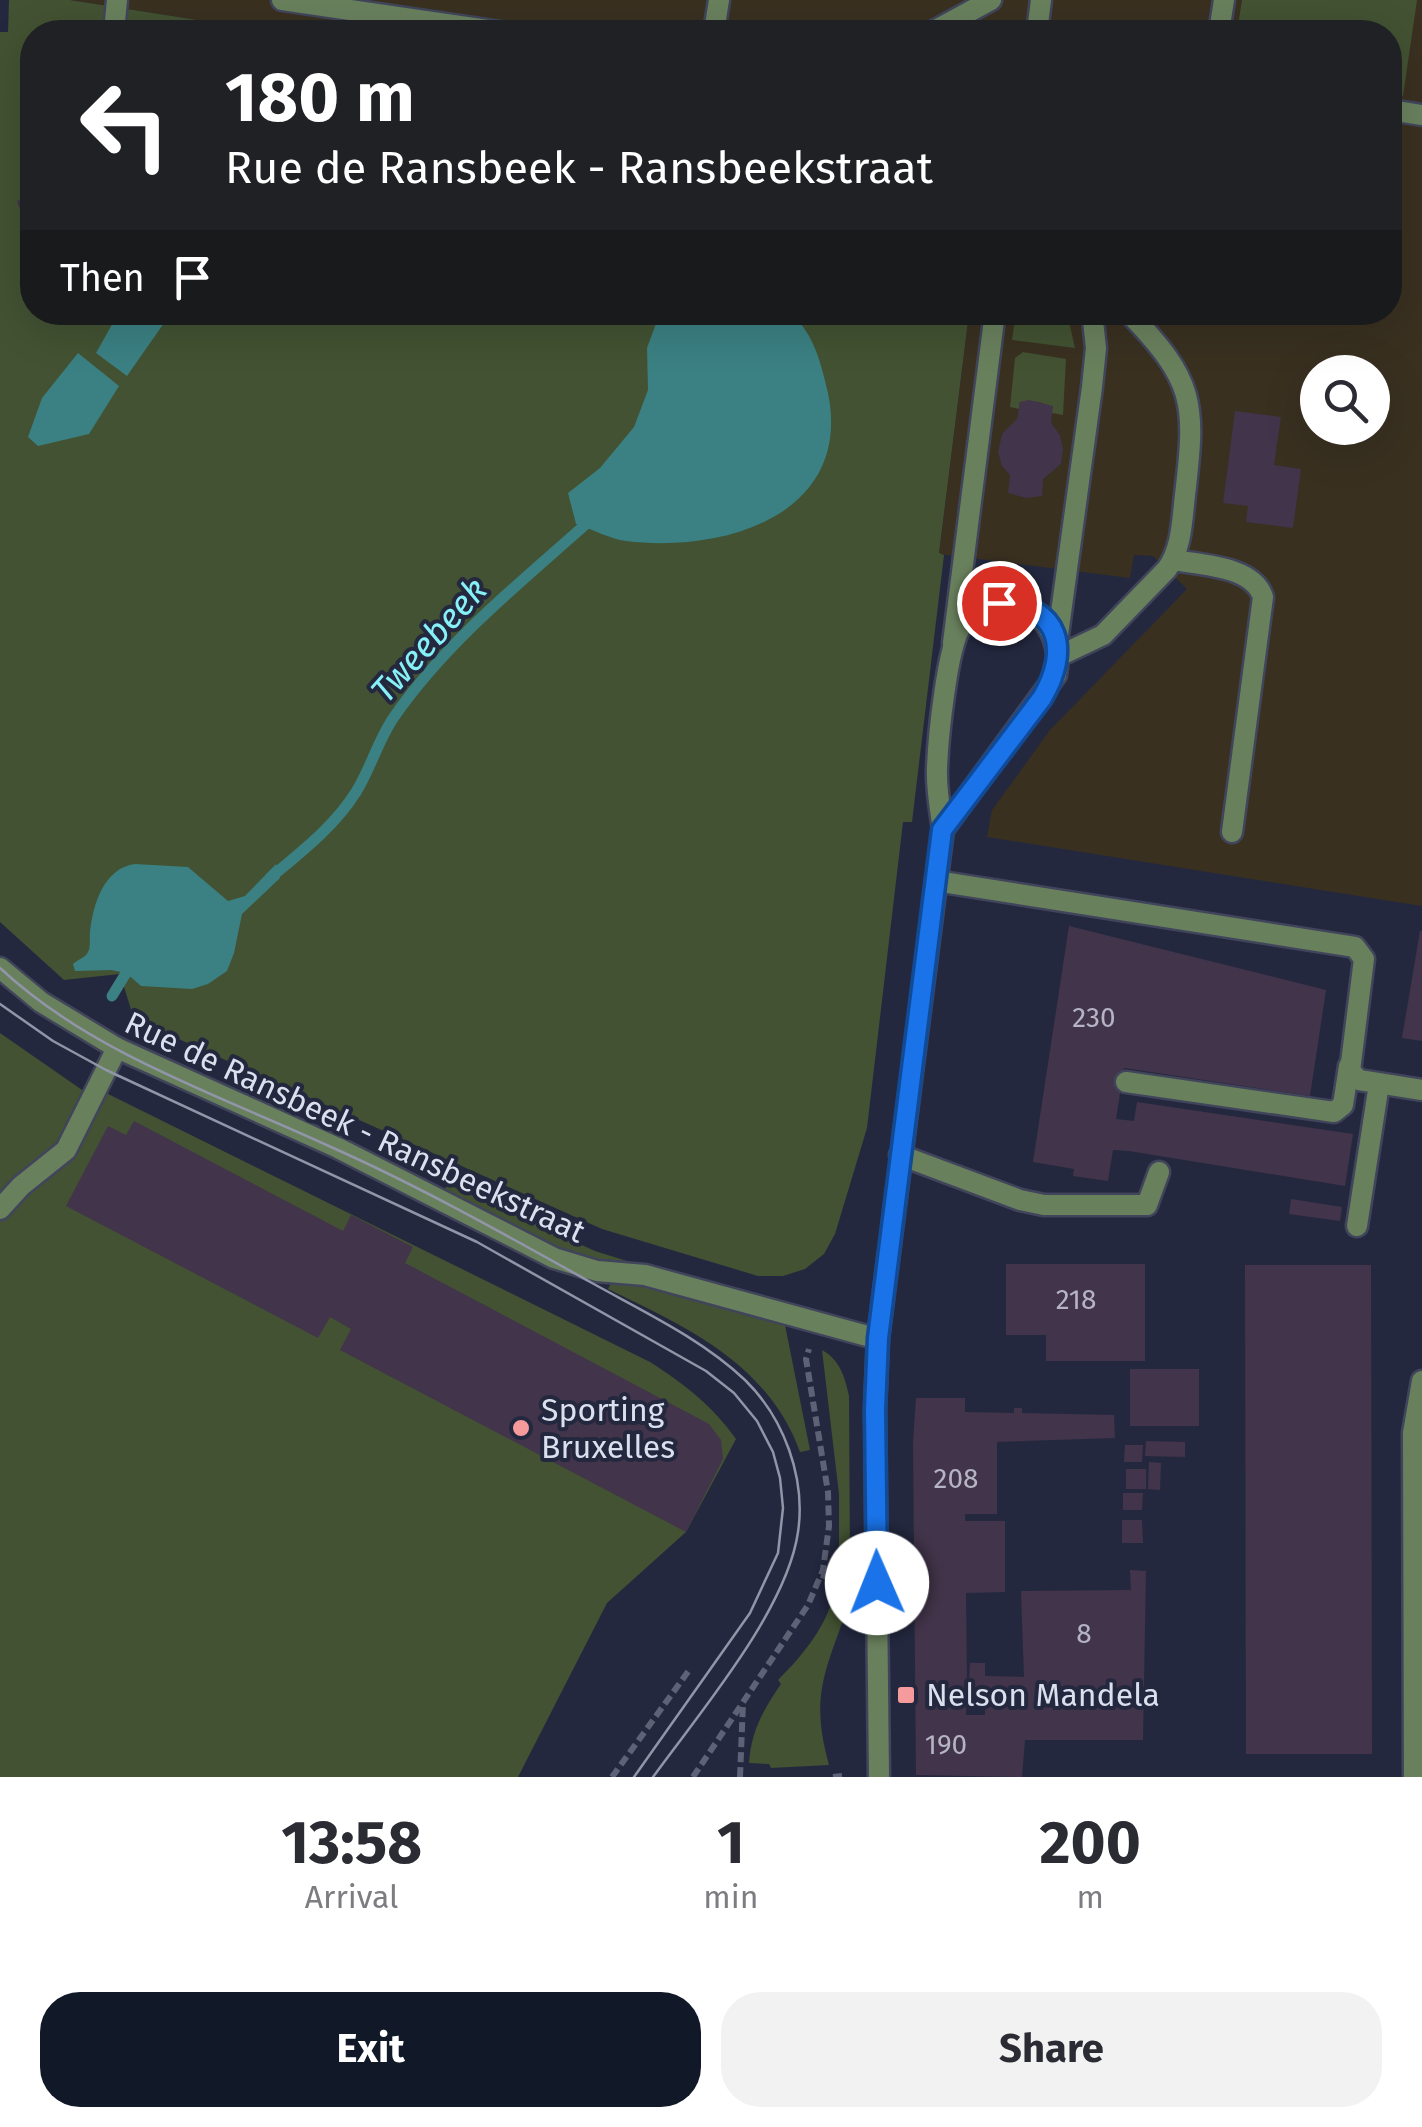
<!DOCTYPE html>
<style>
:root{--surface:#fff;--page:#f2f2f3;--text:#2b2b33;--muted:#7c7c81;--accent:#111827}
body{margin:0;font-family:"Fira Sans",sans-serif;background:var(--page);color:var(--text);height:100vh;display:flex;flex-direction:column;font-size:38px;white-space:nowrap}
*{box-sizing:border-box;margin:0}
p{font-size:32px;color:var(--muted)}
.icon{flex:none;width:55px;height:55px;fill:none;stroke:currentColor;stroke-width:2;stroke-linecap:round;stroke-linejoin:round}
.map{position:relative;height:1777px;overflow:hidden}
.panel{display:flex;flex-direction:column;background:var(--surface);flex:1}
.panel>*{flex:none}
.guide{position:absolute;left:20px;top:20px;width:1382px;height:305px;border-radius:40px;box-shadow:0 10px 40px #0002;background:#202124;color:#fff;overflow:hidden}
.tools{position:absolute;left:1300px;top:355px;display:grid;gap:20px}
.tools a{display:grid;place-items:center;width:90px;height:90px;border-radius:50%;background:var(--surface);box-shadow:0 10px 40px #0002;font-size:50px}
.pin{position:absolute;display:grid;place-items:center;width:85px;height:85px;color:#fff;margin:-42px;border:5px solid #fff;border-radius:50%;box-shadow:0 2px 10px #0007}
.me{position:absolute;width:110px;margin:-55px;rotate:359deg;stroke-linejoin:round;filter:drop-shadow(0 0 8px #0008)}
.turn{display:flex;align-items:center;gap:35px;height:210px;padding:0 40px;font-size:45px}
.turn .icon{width:130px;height:130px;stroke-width:2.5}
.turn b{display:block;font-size:70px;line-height:85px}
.then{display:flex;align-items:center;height:95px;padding:0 40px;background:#0003;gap:20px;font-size:38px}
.eta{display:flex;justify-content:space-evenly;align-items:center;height:170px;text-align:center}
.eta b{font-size:60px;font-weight:700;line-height:70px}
.cta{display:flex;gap:20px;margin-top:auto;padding:20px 40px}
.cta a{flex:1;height:115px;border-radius:40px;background:var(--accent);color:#fff;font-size:40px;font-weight:700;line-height:115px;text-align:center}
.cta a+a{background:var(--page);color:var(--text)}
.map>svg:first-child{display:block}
.commercial{fill:#393020;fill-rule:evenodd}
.green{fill:#425232}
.water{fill:#3b8083}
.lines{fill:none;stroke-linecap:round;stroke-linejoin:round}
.stream{stroke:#3b8083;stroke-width:11}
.building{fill:#42344a;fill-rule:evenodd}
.service-casing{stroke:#41455b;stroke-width:25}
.minor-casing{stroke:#41455b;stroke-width:25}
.path{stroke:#5e6277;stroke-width:6;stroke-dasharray:10 5;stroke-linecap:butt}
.service{stroke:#69805d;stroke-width:20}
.minor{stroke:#69805d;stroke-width:20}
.tram{stroke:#9195a8;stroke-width:2.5}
.route-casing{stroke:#114b97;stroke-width:25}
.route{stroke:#1a73e8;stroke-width:18}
.poi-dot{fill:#f59b9b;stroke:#24283f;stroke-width:4}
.labels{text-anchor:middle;stroke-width:8;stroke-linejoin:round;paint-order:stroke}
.number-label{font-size:28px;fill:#b5b4c5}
.street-label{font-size:32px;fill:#dbdfee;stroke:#24283f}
.poi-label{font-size:32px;fill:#dbdfee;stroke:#24283f;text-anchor:start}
.water-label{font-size:35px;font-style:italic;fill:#86f1f6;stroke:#24283f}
</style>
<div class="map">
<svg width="1422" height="1777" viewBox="0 0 1422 1777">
<rect width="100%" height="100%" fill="#24283f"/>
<path class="commercial" d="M 70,0 L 1422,0 L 1422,906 L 987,837 L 992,810 L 1050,730 L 1187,589 L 1153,556 L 1134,555 L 1130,578 L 939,554 L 969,313 L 1390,312 L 1390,32 L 274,32 ZM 1318,372 L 1372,372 L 1372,428 L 1318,428 Z"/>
<g class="green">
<path d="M 9,0 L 70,0 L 274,32 L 32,32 L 32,312 L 969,313 L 939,553 L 944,555 L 912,822 L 903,822 L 867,1128 L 835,1234 L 824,1254 L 805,1269 L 783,1276 L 758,1276 L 602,1229 L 134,1019 L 120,974 L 64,980 L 0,922 L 0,32 L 8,32 Z"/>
<path d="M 1242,0 L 1417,0 L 1403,96 L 1390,94 L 1390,32 L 1237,32 Z"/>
<path d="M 1016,313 L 1067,313 L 1075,348 L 1012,340 Z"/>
<path d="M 1023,352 L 1066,359 L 1063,415 L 1052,413 C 1042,397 1035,403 1020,402 L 1019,409 L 1010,407 L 1015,358 Z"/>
<path d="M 0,1033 L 85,1092 L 96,1088 L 650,1362 C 684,1384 712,1405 736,1439 L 686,1532 L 607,1603 L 518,1777 L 0,1777 Z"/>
<path d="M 447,1184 L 595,1251 L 627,1261 L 584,1258 L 556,1248 L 445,1189 Z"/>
<path d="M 611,1283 L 629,1283 L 785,1325 L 810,1450 L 800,1452 C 768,1364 687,1327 608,1289 Z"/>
<path d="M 822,1350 C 840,1360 845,1377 849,1396 L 850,1565 L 839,1563 L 839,1494 Z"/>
<path d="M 836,1586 L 840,1594 L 838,1603 L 842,1606 L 840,1612 L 845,1615 C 823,1676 811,1700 829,1765 L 771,1768 L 769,1764 L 749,1763 C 751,1732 763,1710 781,1684 L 778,1680 C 804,1654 829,1624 836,1586 Z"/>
</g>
<g class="water">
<path d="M 119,312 L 171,313 L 127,376 L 96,353 Z"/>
<path d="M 660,313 L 790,313 C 814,333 821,363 828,393 C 853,516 722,553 626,541 C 610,539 592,529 576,524 L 568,493 L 600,468 L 634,427 L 648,390 L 647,348 Z"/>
<path d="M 78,353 L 119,386 L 89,434 L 38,446 L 28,437 L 42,398 Z"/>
<path d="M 135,864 L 188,867 L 228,901 L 245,896 L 276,864 L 280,878 L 242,914 L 234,953 L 227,971 L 208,984 L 192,989 L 141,986 L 126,973 L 111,970 L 75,971 L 73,964 C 75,962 84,957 86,955 C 92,948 89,940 90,932 C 93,904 104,868 135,864 Z"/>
</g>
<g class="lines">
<g class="stream">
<path d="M 270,878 C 301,852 334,827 356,792 C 371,768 378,740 394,717 C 448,639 525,579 595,516"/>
<path d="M 112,996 L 126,973 L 138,966"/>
</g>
</g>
<g class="building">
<path d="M 32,196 L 32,245 L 17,201 Z"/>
<path d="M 1029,400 L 1053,406 L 1051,423 L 1060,435 L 1063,450 L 1061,464 L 1043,479 L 1042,496 L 1026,498 L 1008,493 L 1010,475 L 1002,466 L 998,452 L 1002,434 L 1017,419 L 1020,402 Z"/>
<path d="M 1235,411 L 1281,417 L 1274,465 L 1301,469 L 1293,528 L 1246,522 L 1248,506 L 1223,503 Z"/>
<path d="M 1069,926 L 1326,990 L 1310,1096 L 1124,1068 L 1116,1119 L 1134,1121 L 1137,1102 L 1353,1134 L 1345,1186 L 1129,1151 L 1113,1150 L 1108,1181 L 1073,1176 L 1074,1169 L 1033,1162 Z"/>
<path d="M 1420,931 L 1422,931 L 1422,1041 L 1402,1038 Z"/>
<path d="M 134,1121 L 343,1231 L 351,1215 L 413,1247 L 405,1263 L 709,1424 L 721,1440 L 723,1459 L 686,1532 L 340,1350 L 351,1329 L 330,1317 L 318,1338 L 66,1206 L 108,1126 L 126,1135 Z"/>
<path d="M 1291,1199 L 1342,1207 L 1340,1221 L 1289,1214 Z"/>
<path d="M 1006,1264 L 1145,1264 L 1145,1361 L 1046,1361 L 1046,1335 L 1006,1335 Z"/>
<path d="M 1245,1265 L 1371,1265 L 1372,1754 L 1246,1754 Z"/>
<rect x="1130" y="1369" width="69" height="57"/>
<path d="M 916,1398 L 965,1398 L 965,1412 L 1014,1413 L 1014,1408 L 1022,1408 L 1022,1413 L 1114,1415 L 1115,1438 L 997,1442 L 997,1514 L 965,1514 L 965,1521 L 1005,1521 L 1005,1592 L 966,1593 L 967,1683 L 969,1682 L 970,1663 L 985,1663 L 985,1676 L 1024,1677 L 1021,1591 L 1131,1590 L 1130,1570 L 1146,1571 L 1143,1740 L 1025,1740 L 1022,1777 L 916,1775 L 913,1442 ZM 967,1695 L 985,1696 L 985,1715 L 966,1715 Z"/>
<path d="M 1146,1441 L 1185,1442 L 1185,1457 L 1145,1456 Z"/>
<path d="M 1125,1445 L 1143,1445 L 1142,1462 L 1124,1462 Z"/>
<path d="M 1149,1462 L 1161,1463 L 1160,1490 L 1148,1489 Z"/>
<rect x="1126" y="1469" width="20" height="20"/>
<path d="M 1123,1493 L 1143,1493 L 1142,1510 L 1123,1510 Z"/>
<path d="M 1122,1520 L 1142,1520 L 1143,1543 L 1122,1543 Z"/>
</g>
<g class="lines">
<g class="service-casing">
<g id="service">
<path d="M 282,0 L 501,32"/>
<path d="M 114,32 L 117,0"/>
<path d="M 714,32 L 719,0"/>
<path d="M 932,32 L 991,0"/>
<path d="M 1037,32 L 1041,0"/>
<path d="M 1219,32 L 1224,0"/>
<path d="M 1390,110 L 1422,115"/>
<path d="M 1173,560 C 1202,565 1253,566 1263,597 L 1232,832"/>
<path d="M 1057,642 L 1092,387 L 1096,348 L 1092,312"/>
<path d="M 953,643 L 995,312"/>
<path d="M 1059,656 L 1103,635 L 1167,569 C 1182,548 1182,520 1185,495 C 1196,402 1195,381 1128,312"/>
<path d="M 936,881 L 1355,947 L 1364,959 L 1350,1071 L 1359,1080 L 1422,1090"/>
<path d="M 1126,1082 L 1334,1112 L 1343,1105 L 1349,1066"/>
<path d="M 900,1155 L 1020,1200 L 1044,1205 L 1147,1205 L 1159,1172"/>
<path d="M 0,1209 L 21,1186 L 66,1150 L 117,1048"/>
<path d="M 1357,1226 L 1379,1084"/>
<path d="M 1414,1777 L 1413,1433 L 1422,1381"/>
</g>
</g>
<g class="minor-casing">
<g id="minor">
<path d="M 0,968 L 41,1002 L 117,1048 L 338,1148 L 554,1258 L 597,1271 L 645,1275 L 878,1339"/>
<path d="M 879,1777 L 875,1409 L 878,1339 L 943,830 C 940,809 936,789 937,768 C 938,740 947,645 962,625 C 996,576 1068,610 1056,675 L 943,830"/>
</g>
</g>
<g class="path">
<path d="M 547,1219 L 576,1233"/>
<path d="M 821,1575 L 849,1584"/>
<path d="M 612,1777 L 690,1669"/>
<path d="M 693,1777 L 808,1605 L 823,1570 L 829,1526 L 828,1492 L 806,1359 L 809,1349"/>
<path d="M 740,1777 L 743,1703"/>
<path d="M 833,1777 L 842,1776"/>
</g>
<use href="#service" class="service"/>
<use href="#minor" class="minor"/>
<g class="tram">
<path d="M 0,968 C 92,1054 219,1095 331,1147 C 421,1187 506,1235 592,1283 C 644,1312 702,1339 745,1380 C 784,1418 806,1478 798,1532 C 787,1610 700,1712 653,1777"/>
<path d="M 0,1004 L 53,1041 L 106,1070 L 477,1242 L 706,1371 L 734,1393 L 757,1421 L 773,1452 L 780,1478 L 783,1508 L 778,1553 L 750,1613 L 634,1777"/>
</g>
</g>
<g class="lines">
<g class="route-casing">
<path id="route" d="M 877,1583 L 875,1409 L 878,1338 L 942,830 L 1042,698 C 1070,651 1061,605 999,603"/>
</g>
<use href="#route" class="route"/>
</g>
<g class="poi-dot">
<circle cx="521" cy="1428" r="10"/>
<rect x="896" y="1685" width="20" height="20" rx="5"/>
</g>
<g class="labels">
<g class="number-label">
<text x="1094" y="1027">230</text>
<text x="1076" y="1309">218</text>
<text x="956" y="1488">208</text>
<text x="1084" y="1643">8</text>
<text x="946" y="1754">190</text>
</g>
<g class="street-label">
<text transform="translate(355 1127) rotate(25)" y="11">Rue de Ransbeek - Ransbeekstraat</text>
</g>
<g class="poi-label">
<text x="541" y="1421">Sporting<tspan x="541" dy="37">Bruxelles</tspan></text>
<text x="926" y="1706">Nelson Mandela</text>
</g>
<g class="water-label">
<text transform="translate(429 640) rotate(-48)" y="12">Tweebeek</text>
</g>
</g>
</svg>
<div class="tools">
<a><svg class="icon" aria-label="search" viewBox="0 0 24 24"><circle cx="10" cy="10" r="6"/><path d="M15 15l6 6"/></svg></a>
</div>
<div class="pin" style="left:999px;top:603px;background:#d93025"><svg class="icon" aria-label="arrive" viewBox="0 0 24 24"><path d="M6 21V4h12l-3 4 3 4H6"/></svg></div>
<svg class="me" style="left:877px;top:1583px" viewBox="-20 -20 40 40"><circle r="19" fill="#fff"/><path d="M0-13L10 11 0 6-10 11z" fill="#1a73e8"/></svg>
<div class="guide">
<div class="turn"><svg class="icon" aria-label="left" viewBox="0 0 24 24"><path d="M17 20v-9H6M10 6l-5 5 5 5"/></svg><div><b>180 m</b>Rue de Ransbeek - Ransbeekstraat</div></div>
<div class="then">Then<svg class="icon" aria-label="arrive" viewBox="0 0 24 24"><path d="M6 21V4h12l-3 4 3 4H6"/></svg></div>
</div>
</div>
<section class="panel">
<div class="eta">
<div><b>13:58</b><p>Arrival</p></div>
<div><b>1</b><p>min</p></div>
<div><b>200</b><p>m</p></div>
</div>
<div class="cta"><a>Exit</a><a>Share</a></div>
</section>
